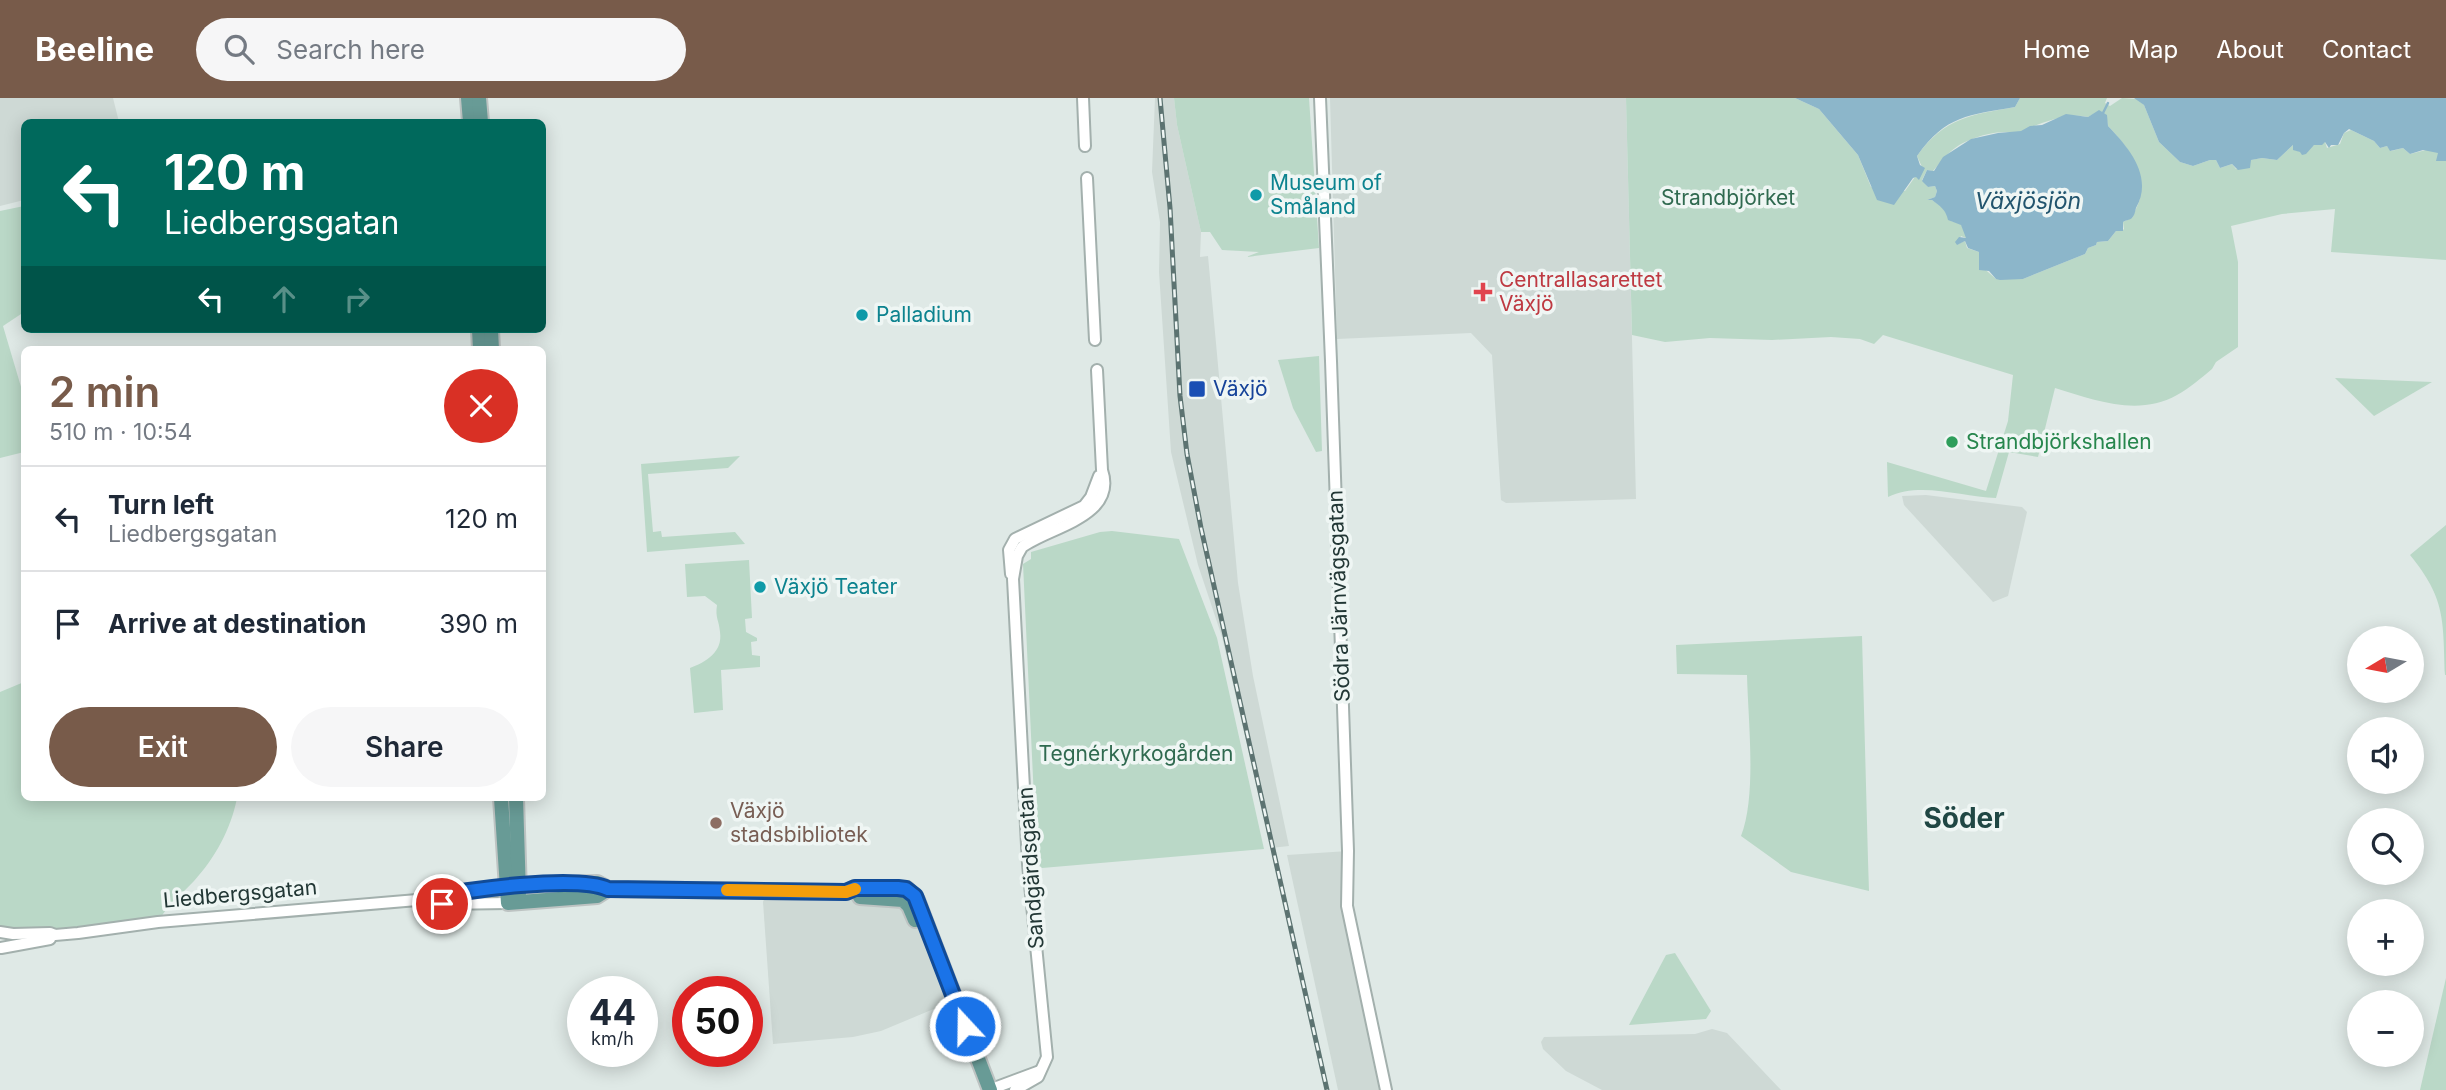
<!DOCTYPE html>
<meta charset="utf-8">
<style>
:root{--surface:#fff;--page:#f6f6f7;--text:#1f2937;--muted:#747a83;--line:#e0e1e3;--accent:#785b4a}
body{margin:0;font-family:Inter,sans-serif;background:var(--page);color:var(--text);height:100vh;display:flex;flex-direction:column;font-size:26px;white-space:nowrap}
*{box-sizing:border-box;margin:0}
p{font-size:23px;color:var(--muted)}
.icon{flex:none;width:38px;height:38px;fill:none;stroke:currentColor;stroke-width:2;stroke-linecap:round;stroke-linejoin:round}
.map{position:relative;flex:1;overflow:hidden}
.details{position:absolute;left:21px;top:248px;width:525px;height:455px;display:flex;flex-direction:column;background:var(--surface);border-radius:10px;box-shadow:0 4px 18px #0003}
.details>*{flex:none}
.guide{position:absolute;left:21px;top:21px;width:525px;height:214px;border-radius:10px;box-shadow:0 4px 18px #0003;background:#00695c;color:#fff;overflow:hidden}
.needle{width:46px;rotate:260deg}
.fabs{position:absolute;left:2347px;top:528px;display:grid;gap:14px}
.fabs a{display:grid;place-items:center;width:77px;height:77px;border-radius:50%;background:var(--surface);box-shadow:0 4px 18px #0003;font-size:35px}
.speed{position:absolute;left:567px;top:878px;display:flex;gap:14px;font-size:35px;font-weight:700;text-align:center}
.speed>*{display:grid;place-content:center;width:91px;height:91px;border-radius:50%;background:var(--surface);box-shadow:0 4px 18px #0003;line-height:1}
.speed small{font-size:18px;font-weight:400}
.speed .limit{border:10px solid #d22;background:#fff;color:#111}
.pin{position:absolute;display:grid;place-items:center;width:60px;height:60px;color:#fff;margin:-30px;border:4px solid #fff;border-radius:50%;box-shadow:0 2px 7px #0007}
.me{position:absolute;width:77px;margin:-38px;rotate:339deg;stroke-linejoin:round;filter:drop-shadow(0 0 5px #0008)}
.turn{display:flex;align-items:center;gap:24px;height:147px;padding:0 28px;font-size:32px}
.turn .icon{width:91px;height:91px;stroke-width:2.5}
.turn b{display:block;font-size:49px;line-height:60px}
.lanes{display:flex;align-items:center;height:66px;padding:0 28px;background:#0003;justify-content:center;gap:35px;direction:ltr}
.lanes .off{opacity:.35}
.round{display:grid;place-items:center;flex:none;width:74px;height:74px;border-radius:37px;background:var(--page)}
.overview{display:flex;align-items:center;justify-content:space-between;height:119px;padding:0 28px}
h1{font-size:42px;font-weight:600;line-height:52px;color:var(--accent)}
.button{display:flex;gap:14px;margin-top:auto;padding:14px 28px}
.button a{flex:1;height:80px;border-radius:42px;background:var(--accent);color:#fff;font-size:28px;font-weight:600;line-height:80px;text-align:center}
.button a+a{background:var(--page);color:var(--text)}
ul{padding:0;list-style:none}
li{display:flex;align-items:center;gap:21px;height:105px;padding:0 28px;border-top:2px solid var(--line)}
li div{flex:1}
li b{display:block;font-size:26px}
li em{font-style:normal}
header{display:flex;align-items:center;gap:42px;box-sizing:border-box;height:98px;padding:0 35px;background:var(--accent);color:#fff}
header strong{font-size:33px}
nav{display:flex;gap:38px;margin-inline-start:auto;font-size:24px}
.search{width:490px;height:63px;background:var(--page);display:flex;align-items:center;gap:18px;box-sizing:border-box;padding:0 24px;border-radius:38px;color:var(--muted);font-size:26px}
.map>svg:first-child{display:block}
.built{fill:#ced9d5}
.green{fill:#bad8c7;fill-rule:evenodd}
.water{fill:#8cb6ca}
.lines{fill:none;stroke-linecap:round;stroke-linejoin:round}
.stream{stroke:#8cb6ca;stroke-width:2.5}
.minor-casing{stroke:#a3b0ad;stroke-width:14}
.major-casing{stroke:#bdc3c2;stroke-width:18}
.minor{stroke:#fff;stroke-width:10}
.major{stroke:#689b96;stroke-width:14}
.rail-casing{stroke:#5c7371;stroke-width:5}
.rail{stroke:#eff6f4;stroke-width:2.5;stroke-dasharray:8;stroke-linecap:butt}
.route-casing{stroke:#114b97;stroke-width:18}
.route{stroke:#1a73e8;stroke-width:12}
.slow{stroke:#f59e0b;stroke-width:12}
.culture-dot{fill:#0f9aa8;stroke:#eff6f4;stroke-width:2.5}
.health-dot{fill:#e0444e;stroke:#eff6f4;stroke-width:2.5}
.transit-dot{fill:#1a4fb4;stroke:#eff6f4;stroke-width:2.5}
.leisure-dot{fill:#2e9e5b;stroke:#eff6f4;stroke-width:2.5}
.education-dot{fill:#8d6e63;stroke:#eff6f4;stroke-width:2.5}
.labels{text-anchor:middle;stroke-width:7;stroke-linejoin:round;paint-order:stroke}
.culture-label{font-size:21px;fill:#0d838f;stroke:#eff6f4;text-anchor:start}
.park-label{font-size:21px;fill:#306a50;stroke:#eff6f4}
.health-label{font-size:21px;fill:#be3a42;stroke:#eff6f4;text-anchor:start}
.transit-label{font-size:21px;fill:#164399;stroke:#eff6f4;text-anchor:start}
.leisure-label{font-size:21px;fill:#27864d;stroke:#eff6f4;text-anchor:start}
.street-label{font-size:21px;fill:#223735;stroke:#eff6f4}
.education-label{font-size:21px;fill:#785e54;stroke:#eff6f4;text-anchor:start}
.water-label{font-size:23px;font-style:italic;fill:#22546d;stroke:#eff6f4}
.district-label{font-size:28px;font-weight:bold;fill:#204744;stroke:#eff6f4}
</style>
<header>
<strong>Beeline</strong>
<div class="search"><svg class="icon" aria-label="search" viewBox="0 0 24 24"><circle cx="10" cy="10" r="6"/><path d="M15 15l6 6"/></svg>Search here</div>
<nav><a>Home</a><a>Map</a><a>About</a><a>Contact</a></nav>
</header>
<div class="map">
<svg width="2446" height="992" viewBox="0 0 2446 992">
<rect width="100%" height="100%" fill="#dfe9e6"/>
<g class="built">
<path d="M 0,0 L 113,0 L 119,24 L 24,24 L 24,102 L 0,108 Z"/>
<path d="M 1155,0 L 1174,0 L 1177,27 L 1201,134 L 1200,159 L 1208,158 L 1238,485 L 1253,578 L 1289,748 L 1271,750 L 1222,539 L 1198,467 L 1171,354 L 1159,174 L 1160,124 L 1152,74 Z"/>
<path d="M 1330,0 L 1626,0 L 1636,401 L 1506,405 L 1501,402 L 1492,257 L 1471,235 L 1337,241 Z"/>
<path d="M 1926,397 L 2022,409 L 2027,414 L 2008,498 L 1993,504 L 1904,407 L 1902,398 Z"/>
<path d="M 1348,753 L 1347,808 L 1386,992 L 1338,992 L 1287,757 Z"/>
<path d="M 766,794 L 846,794 L 909,808 L 948,905 L 881,933 L 853,939 L 773,946 L 763,804 Z"/>
<path d="M 1712,931 L 1727,935 L 1781,992 L 1602,992 L 1566,973 L 1543,951 L 1541,944 L 1544,939 L 1695,936 Z"/>
</g>
<g class="green">
<path d="M 1174,0 L 1309,0 L 1319,150 L 1246,159 L 1259,154 L 1222,152 L 1210,134 L 1201,134 L 1177,27 Z"/>
<path d="M 1626,0 L 1795,0 L 1819,11 L 1858,57 L 1871,89 L 1905,93 L 1922,69 L 1917,58 C 1945,19 1971,17 2015,9 L 2020,0 L 2107,0 L 2105,5 L 2110,8 L 2122,0 L 2137,1 L 2144,7 L 2159,44 L 2180,64 L 2193,68 L 2213,61 L 2216,62 L 2220,70 L 2232,66 L 2236,71 L 2250,69 L 2250,62 L 2262,60 L 2277,62 L 2293,47 L 2295,52 L 2301,54 L 2314,47 L 2325,44 L 2327,50 L 2340,46 L 2344,35 L 2351,32 L 2374,43 L 2380,50 L 2387,48 L 2391,53 L 2403,50 L 2410,56 L 2426,52 L 2438,54 L 2439,62 L 2446,63 L 2446,162 L 2331,154 L 2335,111 L 2282,116 L 2231,128 L 2238,164 L 2238,249 L 2216,264 L 2212,271 C 2201,280 2190,290 2177,297 C 2138,319 2094,302 2055,290 L 2038,359 L 2009,354 L 1996,400 C 1963,399 1920,383 1888,399 L 1887,364 L 1986,393 L 2008,323 L 2013,277 L 1883,237 L 1874,246 L 1860,241 L 1831,239 L 1772,242 L 1710,240 L 1665,244 L 1632,237 ZM 2099,13 L 2106,17 L 2108,28 C 2127,48 2142,67 2140,98 C 2140,106 2134,112 2133,119 L 2123,124 L 2124,131 L 2122,133 L 2116,133 L 2108,143 L 2097,144 L 2096,147 L 2088,150 L 2085,156 L 2023,181 L 1996,181 L 1980,167 L 1979,154 L 1967,150 L 1965,143 L 1958,146 L 1961,138 L 1966,140 L 1966,138 L 1961,126 L 1951,123 L 1942,109 L 1932,102 L 1927,102 L 1935,99 L 1937,93 L 1935,88 L 1928,89 L 1922,82 L 1927,72 L 1933,73 C 1945,60 1951,49 1970,42 C 1981,37 1994,34 2006,34 C 2011,34 2017,35 2022,33 C 2041,25 2067,14 2088,19 Z"/>
<path d="M 24,108 L 24,214 L 3,228 L 24,299 L 24,354 L 0,360 L 0,113 Z"/>
<path d="M 1319,258 L 1322,353 L 1316,354 L 1293,310 L 1278,262 Z"/>
<path d="M 2335,280 L 2432,284 L 2374,318 Z"/>
<path d="M 740,358 L 728,370 L 648,376 L 653,434 L 661,433 L 662,439 L 735,434 L 745,446 L 647,454 L 641,366 Z"/>
<path d="M 2446,427 L 2446,577 L 2445,577 C 2443,522 2446,501 2410,457 Z"/>
<path d="M 1112,433 L 1179,441 L 1217,540 L 1264,751 L 1042,770 L 1037,765 L 1023,466 L 1031,461 L 1031,454 L 1100,434 Z"/>
<path d="M 749,462 L 752,520 L 745,521 L 746,534 L 757,540 L 757,543 L 751,544 L 752,557 L 760,558 L 760,569 L 721,572 L 723,612 L 694,615 L 690,570 C 706,564 723,554 720,534 C 719,522 715,520 717,507 L 705,498 L 687,499 L 685,466 Z"/>
<path d="M 1862,538 L 1868,762 L 1869,793 L 1791,774 L 1741,738 C 1757,697 1748,622 1747,577 L 1677,576 L 1676,547 Z"/>
<path d="M 24,584 L 24,700 L 237,700 C 231,731 215,760 194,783 C 181,797 167,807 158,824 L 102,832 L 0,833 L 0,594 Z"/>
<path d="M 1675,855 L 1711,913 L 1706,921 L 1629,927 L 1666,857 Z"/>
<path d="M 2446,880 L 2446,992 L 2420,992 Z"/>
</g>
<g class="water">
<path d="M 1795,0 L 2020,0 L 2015,9 C 1969,17 1946,17 1917,58 L 1920,67 L 1925,70 L 1919,82 L 1916,79 L 1913,80 L 1894,107 L 1877,102 L 1858,57 L 1819,11 Z"/>
<path d="M 2134,0 L 2446,0 L 2446,63 L 2436,63 L 2438,55 L 2423,52 L 2410,56 L 2403,50 L 2390,53 L 2387,48 L 2380,50 L 2374,43 L 2349,31 L 2344,35 L 2338,47 L 2331,47 L 2329,50 L 2325,44 L 2322,47 L 2314,47 L 2306,56 L 2302,57 L 2300,54 L 2293,52 L 2293,47 L 2277,62 L 2262,60 L 2251,62 L 2250,70 L 2238,72 L 2232,66 L 2220,70 L 2216,62 L 2210,62 L 2193,68 L 2180,64 L 2159,44 L 2144,7 Z"/>
<path d="M 2099,12 L 2107,17 L 2108,28 C 2128,49 2154,78 2136,110 C 2135,113 2135,117 2132,120 C 2130,122 2126,122 2123,124 L 2123,133 L 2116,133 L 2108,143 L 2097,144 L 2096,147 L 2088,150 L 2085,156 L 2023,181 L 2000,182 L 1996,181 L 1989,173 L 1979,172 L 1979,154 L 1968,150 L 1965,143 L 1957,147 L 1955,144 L 1959,139 L 1966,140 L 1961,127 L 1948,122 C 1946,112 1940,108 1932,102 L 1927,102 L 1935,99 L 1937,93 L 1935,88 L 1928,89 L 1922,83 L 1927,72 L 1934,73 L 1943,59 L 1971,41 L 1998,35 L 2021,33 L 2030,28 L 2042,27 L 2066,16 L 2088,19 Z"/>
</g>
<g class="lines">
<path class="stream" d="M 2103,15 L 2108,5"/>
<g class="minor-casing">
<g id="minor">
<path d="M 1083,0 L 1085,48"/>
<path d="M 1320,0 L 1331,263 L 1348,753 L 1347,808 L 1386,992"/>
<path d="M 1087,80 L 1095,242"/>
<path d="M 1011,476 L 1009,452 L 1015,441 L 1084,408 L 1091,399 L 1099,378"/>
<path d="M 429,801 L 442,806 L 508,805"/>
<path d="M 0,834 L 13,836 L 50,835 L 55,837 L 78,835 L 158,824 L 429,801 L 506,788"/>
<path d="M 1,850 L 50,841"/>
<path d="M 989,992 L 1040,973"/>
<path d="M 1015,992 L 1038,979 L 1047,959 L 1028,766 L 1013,481 L 1017,458 L 1022,449 C 1049,429 1118,419 1102,372 L 1097,272"/>
</g>
</g>
<g class="major-casing">
<g id="major">
<path d="M 468,0 L 470,24"/>
<path d="M 479,0 L 481,24"/>
<path d="M 479,231 L 480,252"/>
<path d="M 491,231 L 492,252"/>
<path d="M 501,700 L 508,805 L 597,798 L 608,791"/>
<path d="M 516,700 L 519,796"/>
<path d="M 506,788 L 597,785 L 608,791 L 846,794 L 855,790 L 907,791 L 917,802 L 990,992"/>
<path d="M 860,799 L 903,802 L 909,808 L 915,822"/>
</g>
</g>
<use href="#minor" class="minor"/>
<use href="#major" class="major"/>
<g class="rail-casing">
<path id="rail" d="M 1160,0 L 1170,110 L 1180,298 L 1187,356 L 1201,430 L 1327,992"/>
</g>
<use href="#rail" class="rail"/>
</g>
<g class="lines">
<g class="route-casing">
<path id="route" d="M 442,806 L 429,801 C 463,791 579,777 608,791 L 846,794 L 855,790 L 898,790 L 906,791 L 915,798 L 965,928"/>
</g>
<use href="#route" class="route"/>
<path class="slow" d="M 727,792 L 846,794 L 855,791"/>
</g>
<g class="culture-dot">
<circle cx="1256" cy="97" r="7"/>
<circle cx="862" cy="217" r="7"/>
<circle cx="760" cy="489" r="7"/>
</g>
<path class="health-dot" d="M1479.5 183.5h7v7h7v7h-7v7h-7v-7h-7v-7h7z"/>
<rect class="transit-dot" x="1188" y="282" width="18" height="18" rx="3.5"/>
<circle class="leisure-dot" cx="1952" cy="344" r="7"/>
<circle class="education-dot" cx="716" cy="725" r="7"/>
<g class="labels">
<g class="culture-label">
<text x="1270" y="92">Museum of<tspan x="1270" dy="24">Småland</tspan></text>
<text x="876" y="224">Palladium</text>
<text x="774" y="496">Växjö Teater</text>
</g>
<g class="park-label">
<text x="1728" y="107">Strandbjörket</text>
<text x="1136" y="663">Tegnérkyrkogården</text>
</g>
<g class="health-label">
<text x="1499" y="189">Centrallasarettet<tspan x="1499" dy="24">Växjö</tspan></text>
</g>
<g class="transit-label">
<text x="1213" y="298">Växjö</text>
</g>
<g class="leisure-label">
<text x="1966" y="351">Strandbjörkshallen</text>
</g>
<g class="street-label">
<text transform="translate(1339 498) rotate(-92)" y="7">Södra Järnvägsgatan</text>
<text transform="translate(1031 770) rotate(-94)" y="7">Sandgärdsgatan</text>
<text transform="translate(240 796) rotate(-5)" y="7">Liedbergsgatan</text>
</g>
<g class="education-label">
<text x="730" y="720">Växjö<tspan x="730" dy="24">stadsbibliotek</tspan></text>
</g>
<g class="water-label">
<text x="2028" y="111">Växjösjön</text>
</g>
<g class="district-label">
<text x="1964" y="730">Söder</text>
</g>
</g>
</svg>
<div class="fabs">
<a><svg class="needle" viewBox="-14 -14 28 28"><path d="M0-13l5 13h-10z" fill="#e53935"/><path d="M0 13l5-13h-10z" fill="#747a83"/></svg></a>
<a><svg class="icon" aria-label="sound" viewBox="0 0 24 24"><path d="M4 9h4l5-4v14l-5-4H4zM17 9q2 3 0 6"/></svg></a>
<a><svg class="icon" aria-label="search" viewBox="0 0 24 24"><circle cx="10" cy="10" r="6"/><path d="M15 15l6 6"/></svg></a>
<a>+</a>
<a>−</a>
</div>
<div class="speed"><div>44<small>km/h</small></div><div class="limit">50</div></div>
<div class="pin" style="left:442px;top:806px;background:#d93025"><svg class="icon" aria-label="arrive" viewBox="0 0 24 24"><path d="M6 21V4h12l-3 4 3 4H6"/></svg></div>
<svg class="me" style="left:965px;top:928px" viewBox="-20 -20 40 40"><circle r="17" fill="#1a73e8" stroke="#fff" stroke-width="3"/><path d="M0-11L8 9 0 5-8 9z" fill="#fff"/></svg>
<div class="guide">
<div class="turn"><svg class="icon" aria-label="left" viewBox="0 0 24 24"><path d="M17 20v-9H6M10 6l-5 5 5 5"/></svg><div><b>120 m</b>Liedbergsgatan</div></div>
<div class="lanes"><svg class="icon" aria-label="left" viewBox="0 0 24 24"><path d="M17 20v-9H6M10 6l-5 5 5 5"/></svg><svg class="icon off" aria-label="ahead" viewBox="0 0 24 24"><path d="M12 20V5M6 11l6-6 6 6"/></svg><svg class="icon off" aria-label="right" viewBox="0 0 24 24"><path d="M7 20v-9h11M14 6l5 5-5 5"/></svg></div>
</div>
<section class="details">
<div class="overview"><div><h1>2 min</h1><p>510 m · 10:54</p></div><a class="round" style="background:#d93025;color:#fff"><svg class="icon" aria-label="close" viewBox="0 0 24 24"><path d="M6 6l12 12M18 6L6 18"/></svg></a></div>
<ul>
<li><svg class="icon" aria-label="left" viewBox="0 0 24 24"><path d="M17 20v-9H6M10 6l-5 5 5 5"/></svg><div><b>Turn left</b><p>Liedbergsgatan</p></div><em>120 m</em></li>
<li><svg class="icon" aria-label="arrive" viewBox="0 0 24 24"><path d="M6 21V4h12l-3 4 3 4H6"/></svg><div><b>Arrive at destination</b></div><em>390 m</em></li>
</ul>
<div class="button"><a>Exit</a><a>Share</a></div>
</section>
</div>
